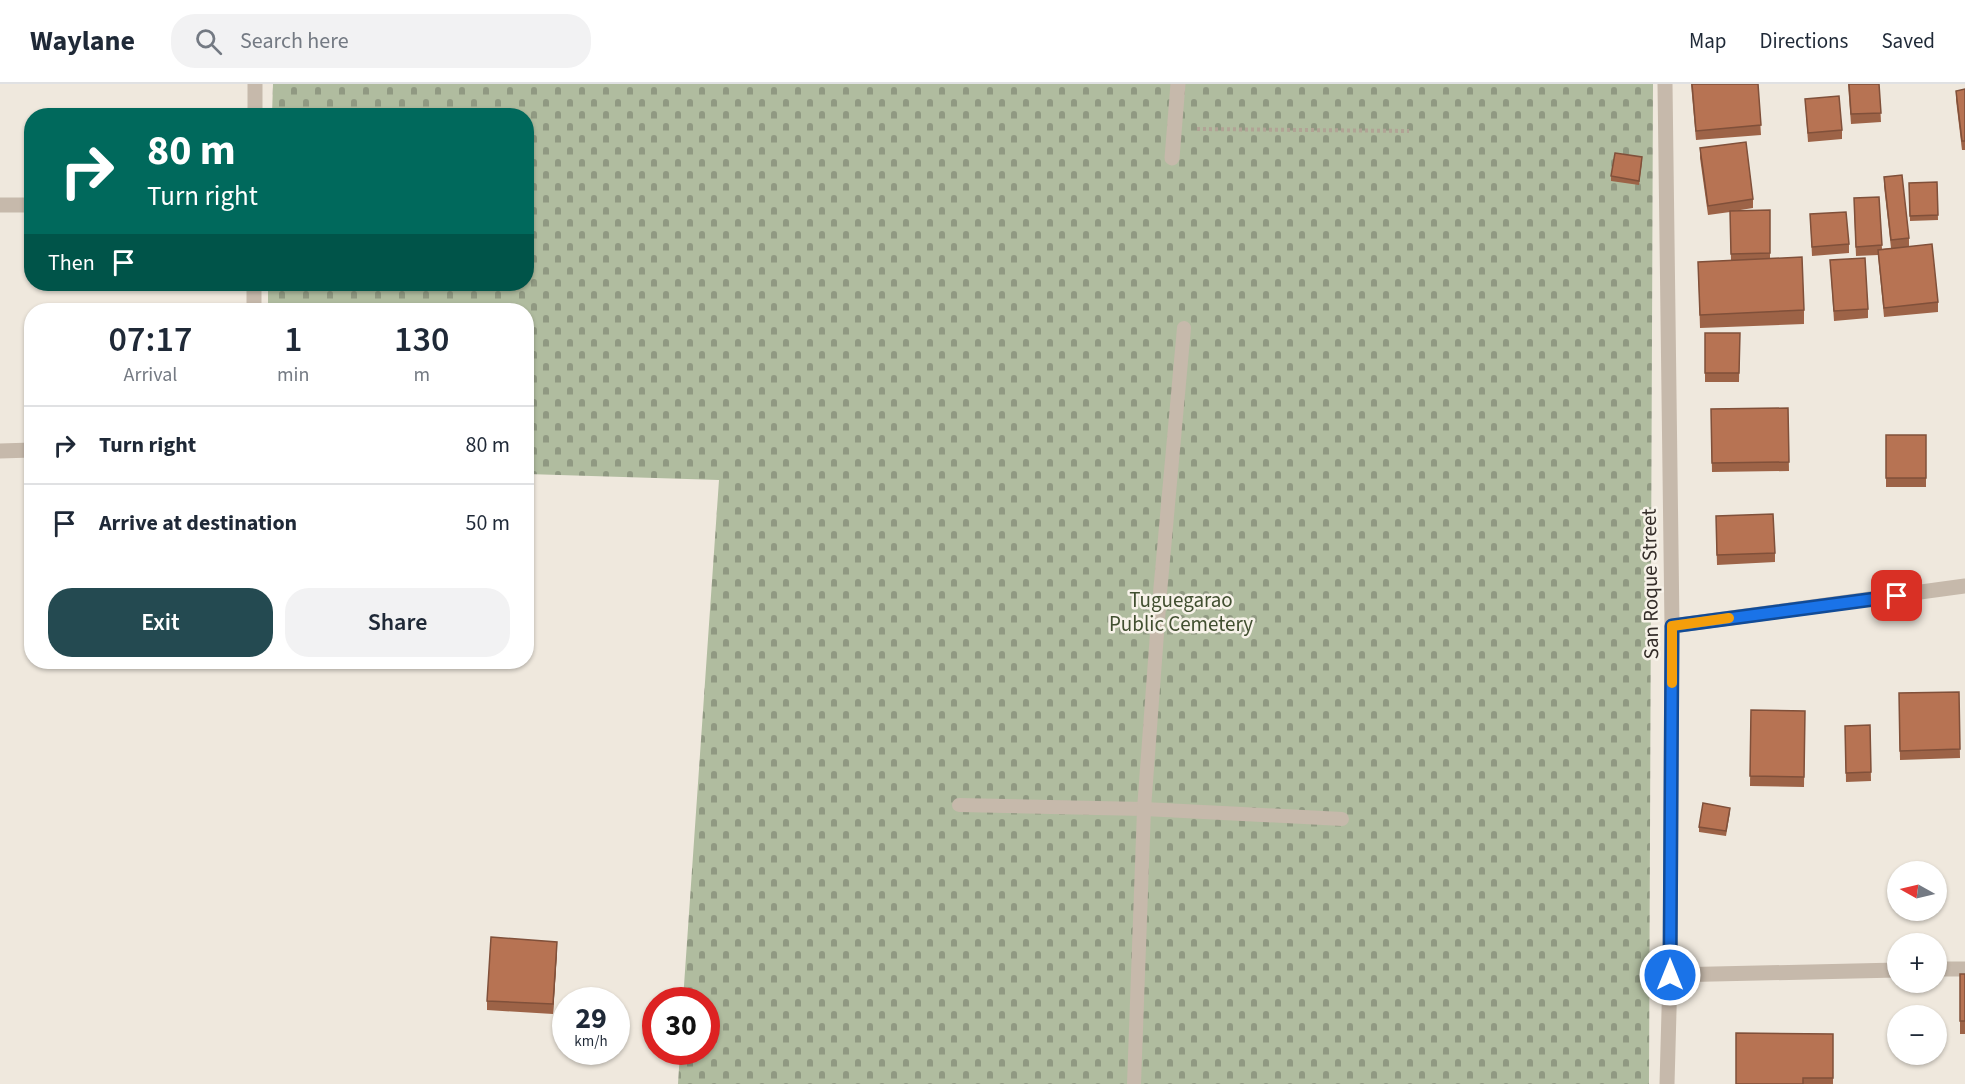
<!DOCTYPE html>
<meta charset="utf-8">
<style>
:root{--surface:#fff;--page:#f2f2f3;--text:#1f2937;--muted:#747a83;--line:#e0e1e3;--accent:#244a51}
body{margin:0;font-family:"Source Sans 3",sans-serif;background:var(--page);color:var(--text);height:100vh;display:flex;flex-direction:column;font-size:22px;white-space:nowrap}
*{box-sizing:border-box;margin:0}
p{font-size:20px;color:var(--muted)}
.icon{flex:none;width:33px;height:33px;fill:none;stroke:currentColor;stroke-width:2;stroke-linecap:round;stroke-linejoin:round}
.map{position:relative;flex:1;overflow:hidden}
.details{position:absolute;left:24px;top:219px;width:510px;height:366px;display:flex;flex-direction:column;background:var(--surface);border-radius:24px;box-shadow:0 2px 4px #0004}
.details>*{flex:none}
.top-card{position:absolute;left:24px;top:24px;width:510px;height:183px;border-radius:24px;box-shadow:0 2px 4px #0004;background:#00695c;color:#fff;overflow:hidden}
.needle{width:39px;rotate:278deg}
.fabs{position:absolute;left:1887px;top:777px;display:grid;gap:12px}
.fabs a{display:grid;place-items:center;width:60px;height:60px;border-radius:50%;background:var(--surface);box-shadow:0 2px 4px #0004;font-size:30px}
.speed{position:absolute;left:552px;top:903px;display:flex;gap:12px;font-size:30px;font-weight:700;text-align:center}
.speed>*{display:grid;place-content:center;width:78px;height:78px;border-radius:50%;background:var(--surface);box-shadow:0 2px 4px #0004;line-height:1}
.speed small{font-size:15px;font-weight:400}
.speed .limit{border:9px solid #d22;background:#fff;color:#111}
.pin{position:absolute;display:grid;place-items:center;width:51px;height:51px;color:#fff;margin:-26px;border-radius:12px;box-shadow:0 3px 9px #0006}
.me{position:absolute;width:66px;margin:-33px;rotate:0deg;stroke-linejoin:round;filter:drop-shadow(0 0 4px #0008)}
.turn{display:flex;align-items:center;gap:21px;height:126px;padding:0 24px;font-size:27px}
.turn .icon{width:78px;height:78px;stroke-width:2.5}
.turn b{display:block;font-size:42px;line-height:51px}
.then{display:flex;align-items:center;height:57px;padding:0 24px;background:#0003;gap:12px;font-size:22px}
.eta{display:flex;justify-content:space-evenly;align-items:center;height:102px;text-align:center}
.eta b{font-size:36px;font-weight:600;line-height:42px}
.cta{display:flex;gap:12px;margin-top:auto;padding:12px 24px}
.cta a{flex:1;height:69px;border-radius:24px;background:var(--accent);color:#fff;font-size:24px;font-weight:600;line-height:69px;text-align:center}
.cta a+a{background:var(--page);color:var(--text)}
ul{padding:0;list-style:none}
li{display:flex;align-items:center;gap:18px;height:78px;padding:0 24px;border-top:2px solid var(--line)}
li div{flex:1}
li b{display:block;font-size:22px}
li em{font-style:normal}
header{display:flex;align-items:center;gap:36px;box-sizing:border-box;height:84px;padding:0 30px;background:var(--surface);border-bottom:2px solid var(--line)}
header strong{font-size:28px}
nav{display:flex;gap:33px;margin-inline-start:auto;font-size:21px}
.search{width:420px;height:54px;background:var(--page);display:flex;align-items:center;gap:15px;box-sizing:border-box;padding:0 21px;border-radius:24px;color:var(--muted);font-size:22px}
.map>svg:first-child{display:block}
.cemetery{fill:url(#cemetery-stones)}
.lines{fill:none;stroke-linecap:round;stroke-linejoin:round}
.path{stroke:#b1a395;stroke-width:4;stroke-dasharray:3 3;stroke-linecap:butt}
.service{stroke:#c6b9ab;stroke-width:14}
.minor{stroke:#c6b9ab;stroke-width:15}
.tertiary{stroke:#c6b9ab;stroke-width:15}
.wall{fill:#9d6347}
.shaded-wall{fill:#80503a}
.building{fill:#b77353;stroke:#80503a;stroke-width:1.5}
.route-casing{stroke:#114b97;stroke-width:15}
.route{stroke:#1a73e8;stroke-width:10}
.slow{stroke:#f59e0b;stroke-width:10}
.labels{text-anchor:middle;stroke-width:5;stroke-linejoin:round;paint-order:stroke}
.street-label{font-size:21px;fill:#342d29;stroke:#f7f2e9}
.park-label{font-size:21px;fill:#414f30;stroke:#f7f2e9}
</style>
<header>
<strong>Waylane</strong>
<div class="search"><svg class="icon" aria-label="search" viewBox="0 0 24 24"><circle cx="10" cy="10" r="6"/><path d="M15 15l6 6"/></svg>Search here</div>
<nav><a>Map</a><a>Directions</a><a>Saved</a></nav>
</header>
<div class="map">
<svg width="1965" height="1000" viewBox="0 0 1965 1000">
<defs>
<pattern id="cemetery-stones" width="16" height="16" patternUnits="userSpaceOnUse" patternTransform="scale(1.5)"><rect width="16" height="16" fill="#b0bc9f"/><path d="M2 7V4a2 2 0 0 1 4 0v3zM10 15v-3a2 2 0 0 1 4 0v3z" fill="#909982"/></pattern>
</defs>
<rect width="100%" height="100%" fill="#efe8dd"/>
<path class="cemetery" d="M 273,0 L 1653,0 L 1649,1000 L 678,1000 L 680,968 L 706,968 L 706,916 L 683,916 L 719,396 L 527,390 L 526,226 L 268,226 L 268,200 L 526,200 L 526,32 L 272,31 Z"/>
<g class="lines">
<path class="path" d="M 1197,45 L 1409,47"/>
<g class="service">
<path d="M 959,721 L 1144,725 L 1342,735"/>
<path d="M 1134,1000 L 1144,725 L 1160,509 L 1184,244"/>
</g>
<g class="minor">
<path d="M 1665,0 L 1672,542 L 1670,891 L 1667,1000"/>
<path d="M 1172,74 L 1178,0"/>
<path d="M 0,121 L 32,121"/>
<path d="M 1672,542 L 1965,502"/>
<path d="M 1936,885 L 1965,885"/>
<path d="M 1670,891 L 1898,886"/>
</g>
<g class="tertiary">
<path d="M 255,32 L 255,0"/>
<path d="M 254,226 L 254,200"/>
<path d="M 0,367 L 32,366"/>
</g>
</g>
<g class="wall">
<path d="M 1691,0 L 1758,0 L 1761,51 L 1696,56 Z"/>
<path d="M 1848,0 L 1879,0 L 1881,38 L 1851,40 Z"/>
<path d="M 1965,5 L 1965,66 L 1962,66 L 1956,16 L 1956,7 Z"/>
<path d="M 1805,15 L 1842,46 L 1842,55 L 1808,58 Z"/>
<path d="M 1700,64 L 1753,115 L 1753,124 L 1734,127 L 1770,126 L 1770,175 L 1804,226 L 1804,240 L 1700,244 L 1698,178 L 1731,177 L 1730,128 L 1708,131 L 1700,74 Z"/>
<path d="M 1642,78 L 1639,101 L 1611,97 L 1611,92 Z"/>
<path d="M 1884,93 L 1909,154 L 1909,162 L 1938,218 L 1938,228 L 1884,233 L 1878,171 L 1856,172 L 1854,123 L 1879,113 L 1882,165 L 1891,164 L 1884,102 Z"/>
<path d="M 1937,98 L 1938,136 L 1910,137 L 1909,99 Z"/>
<path d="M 1810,130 L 1849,160 L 1849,169 L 1812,172 Z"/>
<path d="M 1830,176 L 1868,225 L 1868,234 L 1834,237 Z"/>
<path d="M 1705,249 L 1740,249 L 1739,298 L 1705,298 Z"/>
<path d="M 1788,324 L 1789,387 L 1712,388 L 1711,325 Z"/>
<rect x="1886" y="351" width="40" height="52"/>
<path d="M 1716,442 L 1775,469 L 1775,478 L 1717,481 Z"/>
<path d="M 1959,608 L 1960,674 L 1900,676 L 1899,609 Z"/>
<path d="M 1751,626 L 1805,627 L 1804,703 L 1750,702 Z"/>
<path d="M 1870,641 L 1871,697 L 1846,698 L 1845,642 Z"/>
<path d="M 1730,728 L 1726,752 L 1699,748 L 1699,743 Z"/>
<path d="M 557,867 L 553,930 L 487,926 L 487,917 Z"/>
<rect x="1960" y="890" width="5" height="60"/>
<path d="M 1833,950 L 1833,1000 L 1736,1000 Z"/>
</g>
<path class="shaded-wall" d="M 557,858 L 557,867 L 553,930 L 553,920 Z"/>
<g class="building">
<path d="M 1692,0 L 1758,0 L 1761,41 L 1696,47 Z"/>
<path d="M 1849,0 L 1879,0 L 1881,29 L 1851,30 Z"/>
<path d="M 1965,5 L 1965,57 L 1962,57 L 1956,7 Z"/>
<path d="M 1839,12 L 1842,46 L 1808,49 L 1805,15 Z"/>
<path d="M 1746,58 L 1753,115 L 1708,122 L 1700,64 Z"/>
<path d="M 1615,69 L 1642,73 L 1639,97 L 1611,92 Z"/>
<path d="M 1902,91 L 1909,154 L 1891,156 L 1884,93 Z"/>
<path d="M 1937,98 L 1938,131 L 1910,132 L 1909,99 Z"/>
<path d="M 1879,113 L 1882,161 L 1856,163 L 1854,114 Z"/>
<path d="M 1770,126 L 1770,169 L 1731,170 L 1730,127 Z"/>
<path d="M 1846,128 L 1849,160 L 1812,163 L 1810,130 Z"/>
<path d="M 1932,160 L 1938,218 L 1884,224 L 1878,166 Z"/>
<path d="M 1802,173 L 1804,226 L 1700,231 L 1698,178 Z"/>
<path d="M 1865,174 L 1868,225 L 1834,227 L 1830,176 Z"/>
<path d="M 1705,249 L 1740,249 L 1739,289 L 1705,289 Z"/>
<path d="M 1788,324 L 1789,378 L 1712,379 L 1711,325 Z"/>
<rect x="1886" y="351" width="40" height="43"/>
<path d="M 1773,430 L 1775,469 L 1717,471 L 1716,432 Z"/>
<path d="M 1959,608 L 1960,665 L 1900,667 L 1899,609 Z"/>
<path d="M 1751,626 L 1805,627 L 1804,693 L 1750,692 Z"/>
<path d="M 1870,641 L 1871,688 L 1846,689 L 1845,642 Z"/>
<path d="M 1703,719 L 1730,724 L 1726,747 L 1699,743 Z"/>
<path d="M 491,853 L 557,858 L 553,920 L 487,917 Z"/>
<rect x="1960" y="890" width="5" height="47"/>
<path d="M 1736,949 L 1833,950 L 1833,994 L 1803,994 L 1803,1000 L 1736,1000 Z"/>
</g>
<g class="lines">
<g class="route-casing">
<path id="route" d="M 1670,891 L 1672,542 L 1897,512"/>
</g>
<use href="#route" class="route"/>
<path class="slow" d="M 1672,599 L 1672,542 L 1729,534"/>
</g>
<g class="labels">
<g class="street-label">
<text transform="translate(1650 500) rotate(-91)" y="7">San Roque Street</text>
</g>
<g class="park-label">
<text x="1181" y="523">Tuguegarao<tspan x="1181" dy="24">Public Cemetery</tspan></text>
</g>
</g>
</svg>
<div class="fabs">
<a><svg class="needle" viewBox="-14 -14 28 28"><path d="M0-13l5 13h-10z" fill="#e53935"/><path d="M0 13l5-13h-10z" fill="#747a83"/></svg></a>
<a>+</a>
<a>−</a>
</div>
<div class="speed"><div>29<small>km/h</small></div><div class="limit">30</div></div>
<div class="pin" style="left:1897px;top:512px;background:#d93025"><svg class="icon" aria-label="arrive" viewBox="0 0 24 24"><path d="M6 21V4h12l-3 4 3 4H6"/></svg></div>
<svg class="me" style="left:1670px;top:891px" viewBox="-20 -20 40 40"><circle r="17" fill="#1a73e8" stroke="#fff" stroke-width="3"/><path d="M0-11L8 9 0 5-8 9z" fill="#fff"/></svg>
<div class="top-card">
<div class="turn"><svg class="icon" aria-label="right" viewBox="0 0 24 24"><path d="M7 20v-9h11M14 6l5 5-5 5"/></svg><div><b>80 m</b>Turn right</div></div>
<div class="then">Then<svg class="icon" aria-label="arrive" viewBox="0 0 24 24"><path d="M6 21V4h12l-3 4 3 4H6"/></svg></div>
</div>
<section class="details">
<div class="eta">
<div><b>07:17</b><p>Arrival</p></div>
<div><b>1</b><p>min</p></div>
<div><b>130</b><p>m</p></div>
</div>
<ul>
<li><svg class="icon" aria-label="right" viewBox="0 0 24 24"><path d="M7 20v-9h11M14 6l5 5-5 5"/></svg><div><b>Turn right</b></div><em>80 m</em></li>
<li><svg class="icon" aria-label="arrive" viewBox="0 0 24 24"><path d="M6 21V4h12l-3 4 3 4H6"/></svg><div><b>Arrive at destination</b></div><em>50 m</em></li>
</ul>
<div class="cta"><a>Exit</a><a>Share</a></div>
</section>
</div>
